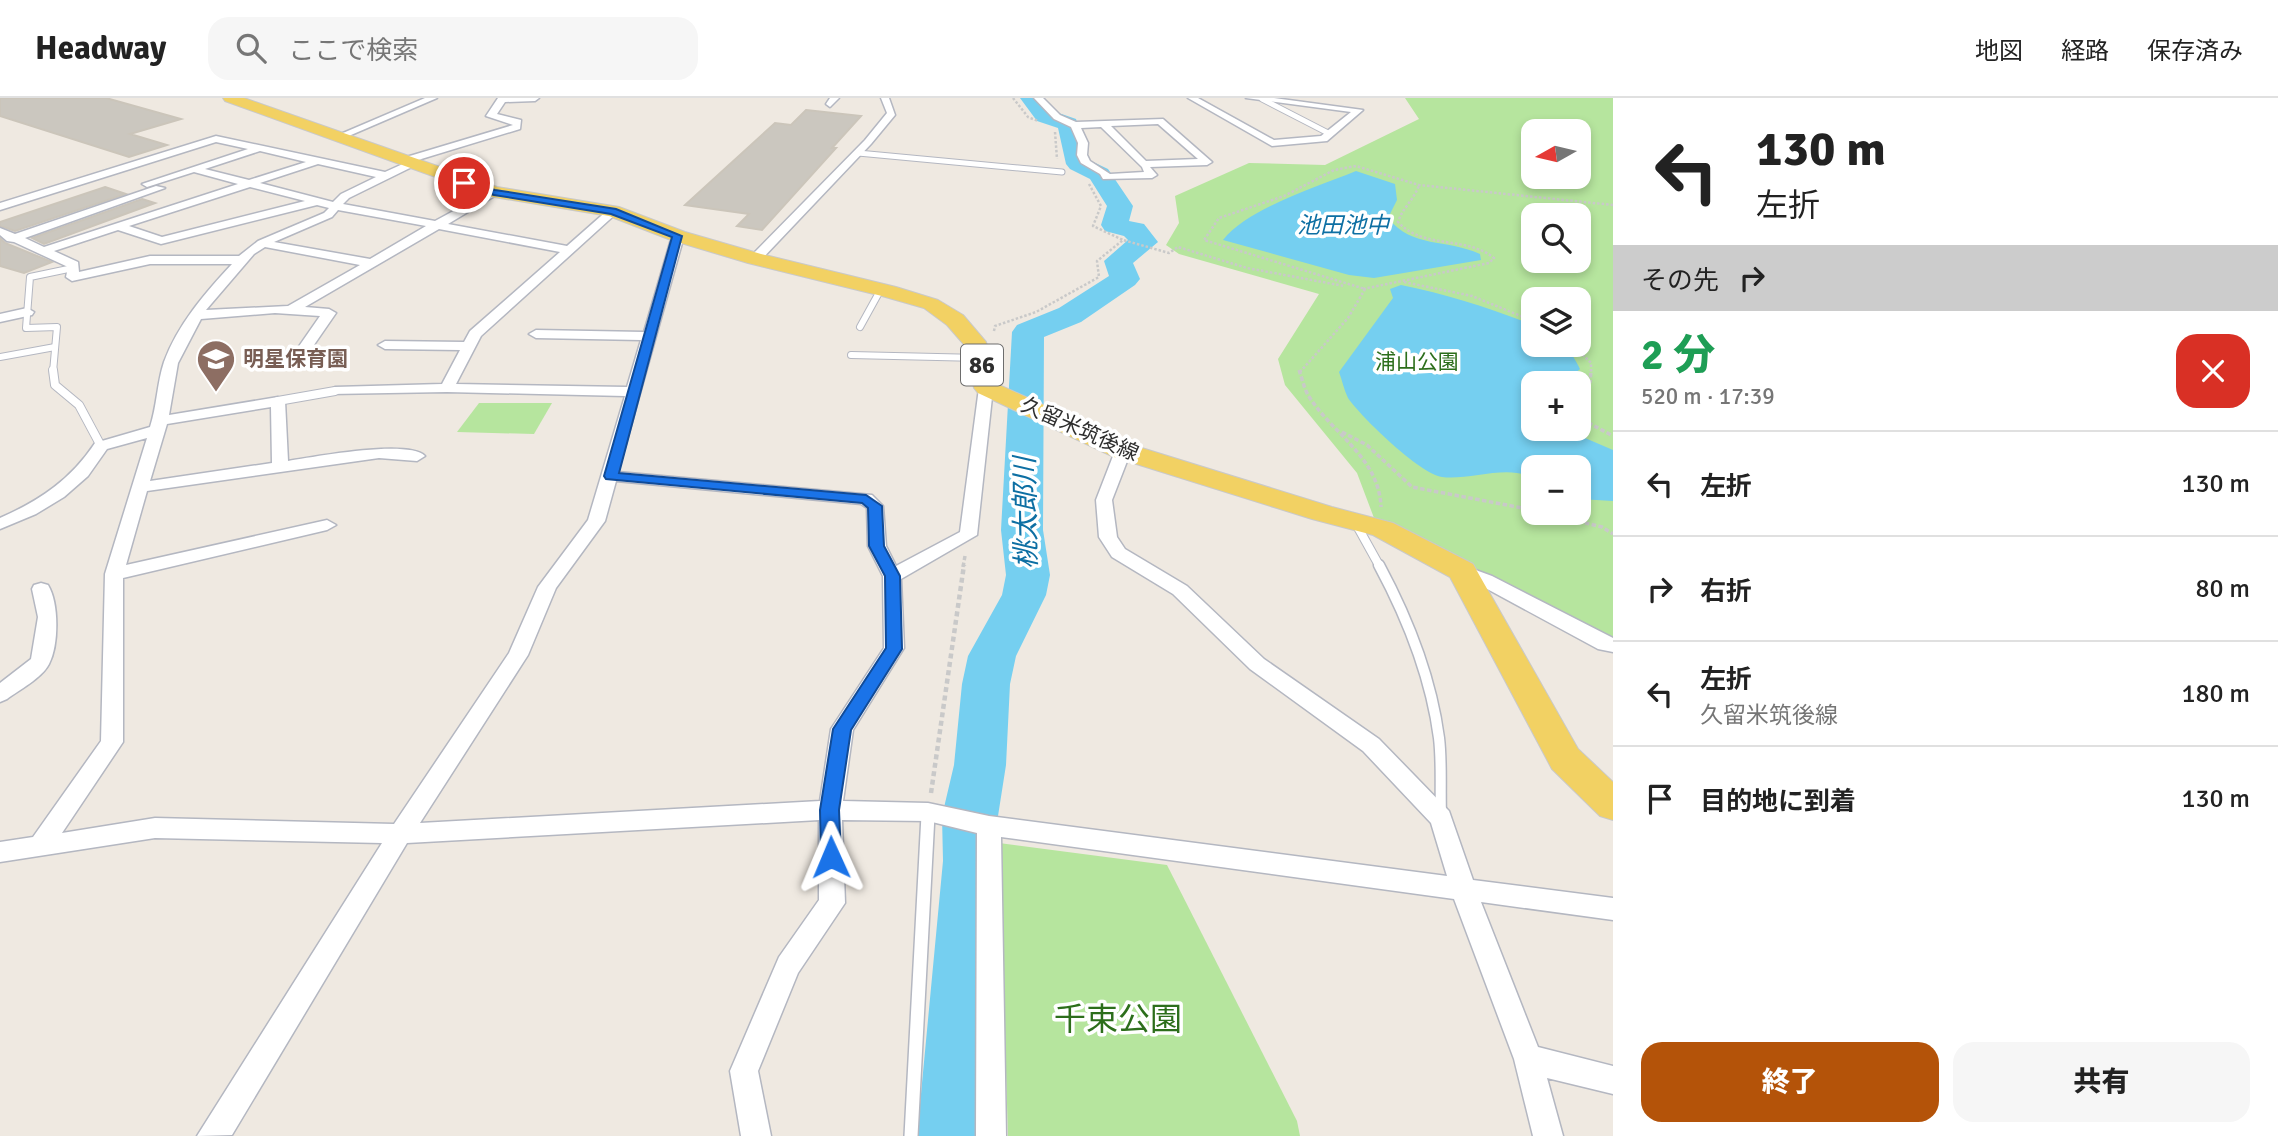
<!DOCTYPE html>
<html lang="ja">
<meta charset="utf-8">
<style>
:root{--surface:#fff;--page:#f6f6f6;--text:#222;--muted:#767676;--line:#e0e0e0;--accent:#b45309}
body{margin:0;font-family:Signika,"Noto Sans JP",sans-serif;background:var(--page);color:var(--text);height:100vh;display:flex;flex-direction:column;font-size:26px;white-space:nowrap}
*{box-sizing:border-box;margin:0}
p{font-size:23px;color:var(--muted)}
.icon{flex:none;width:38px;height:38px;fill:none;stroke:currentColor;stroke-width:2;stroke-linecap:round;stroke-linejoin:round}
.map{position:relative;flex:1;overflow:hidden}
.side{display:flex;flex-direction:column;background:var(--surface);width:665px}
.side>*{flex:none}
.hud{background:#fff;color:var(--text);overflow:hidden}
.needle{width:46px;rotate:262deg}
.fabs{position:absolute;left:1521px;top:21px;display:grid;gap:14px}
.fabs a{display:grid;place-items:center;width:70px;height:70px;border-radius:14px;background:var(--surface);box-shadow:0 4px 10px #0003;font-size:35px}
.pin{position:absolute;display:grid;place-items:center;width:60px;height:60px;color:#fff;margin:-30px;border:4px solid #fff;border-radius:50%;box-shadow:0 2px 7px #0007}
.me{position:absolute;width:77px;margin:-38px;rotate:359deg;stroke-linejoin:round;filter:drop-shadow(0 0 5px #0008)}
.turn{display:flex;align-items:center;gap:24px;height:147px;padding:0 28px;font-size:32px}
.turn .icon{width:91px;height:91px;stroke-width:2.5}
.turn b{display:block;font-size:49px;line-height:60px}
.then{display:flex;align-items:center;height:66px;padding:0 28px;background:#0003;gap:14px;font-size:26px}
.round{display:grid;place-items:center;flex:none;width:74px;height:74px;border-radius:21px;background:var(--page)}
.head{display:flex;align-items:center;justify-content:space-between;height:119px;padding:0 28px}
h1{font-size:42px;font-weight:800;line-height:52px;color:#1e9e55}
.button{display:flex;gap:14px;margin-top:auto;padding:14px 28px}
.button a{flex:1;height:80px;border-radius:21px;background:var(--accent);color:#fff;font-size:28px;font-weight:800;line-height:80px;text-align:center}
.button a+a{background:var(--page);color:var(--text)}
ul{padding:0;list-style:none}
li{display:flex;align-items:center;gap:21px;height:105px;padding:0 28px;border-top:2px solid var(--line)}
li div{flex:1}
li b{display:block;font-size:26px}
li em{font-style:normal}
header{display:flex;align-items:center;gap:42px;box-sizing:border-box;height:98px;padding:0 35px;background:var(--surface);border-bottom:2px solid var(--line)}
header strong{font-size:33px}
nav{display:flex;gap:38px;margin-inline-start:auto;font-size:24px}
.search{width:490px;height:63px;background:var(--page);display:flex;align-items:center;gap:18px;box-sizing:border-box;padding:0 24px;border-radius:21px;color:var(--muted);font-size:26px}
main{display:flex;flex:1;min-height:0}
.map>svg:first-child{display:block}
.green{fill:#b6e59e;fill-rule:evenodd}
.water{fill:#75cff0}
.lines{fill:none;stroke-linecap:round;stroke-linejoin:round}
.river{fill:#75cff0;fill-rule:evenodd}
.building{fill:#cbc7bf;stroke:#cbc5ba;stroke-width:2}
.service-far4-casing{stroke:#b4b7c1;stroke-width:7}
.service-far3-casing{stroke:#b4b7c1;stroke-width:8}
.service-far2-casing{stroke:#b4b7c1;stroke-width:10}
.service-far1-casing{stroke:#b4b7c1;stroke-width:13}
.service-casing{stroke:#b4b7c1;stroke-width:16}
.minor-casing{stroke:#b4b7c1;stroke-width:3}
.primary-casing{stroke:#c9c9c9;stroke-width:2}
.path-far2{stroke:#c9c9c9;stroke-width:2.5;stroke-dasharray:2.5 2;stroke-linecap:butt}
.path-far1{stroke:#c9c9c9;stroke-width:3.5;stroke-dasharray:4.5 2.5;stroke-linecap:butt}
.path{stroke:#c9c9c9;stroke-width:4.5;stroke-dasharray:5 3.5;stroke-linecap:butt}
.service-far4{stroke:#fff;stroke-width:5}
.service-far3{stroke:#fff;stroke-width:6}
.service-far2{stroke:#fff;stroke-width:8}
.service-far1{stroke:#fff;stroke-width:10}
.service{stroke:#fff;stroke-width:13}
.minor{fill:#fff;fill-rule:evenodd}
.primary{fill:#f2d163;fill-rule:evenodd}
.route{fill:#1a73e8;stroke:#114b97;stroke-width:2}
.labels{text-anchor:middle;stroke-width:7;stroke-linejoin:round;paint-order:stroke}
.far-education-label{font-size:21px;font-weight:bold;fill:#785e54;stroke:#fff;text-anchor:start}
.far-park-label{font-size:21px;fill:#2c6e1b;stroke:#fff}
.far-street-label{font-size:21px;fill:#2e2e2e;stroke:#fff}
.far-water-label{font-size:23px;font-style:italic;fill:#0d6fa3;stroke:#fff}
.shield{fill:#fff;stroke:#6d6d6d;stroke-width:2}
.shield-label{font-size:24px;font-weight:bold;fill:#2e2e2e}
.water-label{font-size:28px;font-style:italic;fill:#0d6fa3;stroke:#fff}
.near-park-label{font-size:32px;fill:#2c6e1b;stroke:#fff}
</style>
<header>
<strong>Headway</strong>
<div class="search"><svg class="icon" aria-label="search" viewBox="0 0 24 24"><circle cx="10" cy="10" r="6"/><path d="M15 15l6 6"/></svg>ここで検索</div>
<nav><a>地図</a><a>経路</a><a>保存済み</a></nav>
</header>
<main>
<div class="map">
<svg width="1613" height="1038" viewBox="0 0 1613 1038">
<rect width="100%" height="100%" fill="#efe9e1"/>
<g class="green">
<path d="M 1405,0 L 1613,0 L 1613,541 L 1605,540 L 1374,420 L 1357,375 L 1285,287 L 1278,261 L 1319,196 L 1179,156 L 1166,147 L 1179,125 L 1175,98 L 1249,65 L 1325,67 L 1419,21 ZM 1533,33 L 1578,33 L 1578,79 L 1533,79 ZM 1533,117 L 1578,117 L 1578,163 L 1533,163 ZM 1533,201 L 1578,201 L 1578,247 L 1533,247 ZM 1533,285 L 1578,285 L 1578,331 L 1533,331 ZM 1533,369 L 1578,369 L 1578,415 L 1533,415 Z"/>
<path d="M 479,305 L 552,305 L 534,336 L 457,334 Z"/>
<path d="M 999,745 L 1167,767 L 1297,1023 L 1300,1038 L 1008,1038 Z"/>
</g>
<g class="water">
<path d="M 1356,73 L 1395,86 L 1397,102 L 1388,120 C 1413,151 1445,140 1480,156 L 1481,162 L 1374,180 L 1349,177 L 1223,142 C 1248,110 1317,89 1356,73 Z"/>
<path d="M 1401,187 C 1447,196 1489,210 1533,227 L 1533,247 C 1563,247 1566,243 1580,271 L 1564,285 L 1533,285 L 1533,331 L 1564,331 L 1613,352 L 1613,403 L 1579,401 L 1578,369 L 1533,369 L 1533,381 C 1511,365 1468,383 1442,379 C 1420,376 1361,319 1348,300 C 1344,292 1342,282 1339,274 L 1393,200 L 1390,191 Z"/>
</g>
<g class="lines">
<path class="river" d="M 1020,0 L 1041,0 L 1053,13 L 1076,21 L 1089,62 L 1108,71 L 1133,108 L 1129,123 L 1144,126 L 1158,144 L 1133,165 L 1140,181 L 1135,187 L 1081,224 L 1044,239 L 1043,432 L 1050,477 L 1046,497 L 1016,558 L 1010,586 L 1006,667 L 998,718 L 1001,763 L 987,1038 L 917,1038 L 943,763 L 942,718 L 954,667 L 962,586 L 968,558 L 1002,497 L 1006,477 L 1001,432 L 1012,234 L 1017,227 L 1059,210 L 1109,178 L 1104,163 L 1128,142 L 1124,138 L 1105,133 L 1101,127 L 1107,108 L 1090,81 L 1070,71 L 1066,66 L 1058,30 L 1037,23 Z"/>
</g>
<g class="building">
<path d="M 0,0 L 106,0 L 181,21 L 130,36 L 167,47 L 129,59 L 0,18 Z"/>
<path d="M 806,12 L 861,18 L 832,50 L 836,50 L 762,132 L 737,128 L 749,116 L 685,107 L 775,25 L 791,27 Z"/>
<path d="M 105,89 L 126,96 L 15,133 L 0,128 L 0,124 Z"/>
<path d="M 142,101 L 155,105 L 44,146 L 32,140 Z"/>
<path d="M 0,140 L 5,145 L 52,164 L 24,175 L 0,168 Z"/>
</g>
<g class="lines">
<g class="service-far4-casing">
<g id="service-far4">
<path d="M 1262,1 L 1330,36"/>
<path d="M 858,55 L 1062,74"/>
</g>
</g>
<g class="service-far3-casing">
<g id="service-far3">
<path d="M 860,229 L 881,191"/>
<path d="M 851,257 L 980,260"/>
<path d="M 0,259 L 55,249"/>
<path d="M 53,274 L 57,229 L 26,230 L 30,179 L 73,170"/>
</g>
</g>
<g class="service-far2-casing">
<g id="service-far2">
<path d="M 53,272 L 55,287 L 79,307 L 101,348"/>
<path d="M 278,303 L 335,293"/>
<path d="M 1355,424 L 1380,469"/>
</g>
</g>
<g class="service-far1-casing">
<g id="service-far1">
<path d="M 1379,467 C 1408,521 1431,579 1439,640 C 1442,665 1440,691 1441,716"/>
<path d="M 928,719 L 928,714"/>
</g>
</g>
<g class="service-casing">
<path id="service" d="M 911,1038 L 928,717"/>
</g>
<g class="minor-casing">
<g id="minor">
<path d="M 425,0 L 437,0 L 344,40 L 336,38 Z"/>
<path d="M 498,0 L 539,0 L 535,3 L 505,4 L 497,16 L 521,22 L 520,31 L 418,62 L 418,66 L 349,100 L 343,106 L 435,123 L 494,91 L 499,94 L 498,96 L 448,126 L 567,148 L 609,111 L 619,113 L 481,238 L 456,286 L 627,289 L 641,242 L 536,240 L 529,236 L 536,232 L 644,234 L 672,138 L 682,136 L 684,138 L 618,374 L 872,397 L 883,408 L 886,448 L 896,468 L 960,434 L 979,290 L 986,286 L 993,290 L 977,437 L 901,481 L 904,550 L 853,632 L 843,703 L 928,705 L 989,718 L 1447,778 L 1431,725 L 1363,653 L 1250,571 L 1173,496 L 1112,459 L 1099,439 L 1096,402 L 1115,353 L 1123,348 L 1129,350 L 1131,353 L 1112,402 L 1117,439 L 1125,451 L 1187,488 L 1264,561 L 1379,641 L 1449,713 L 1473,782 L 1613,800 L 1613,822 L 1481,804 L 1538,949 L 1613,968 L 1613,996 L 1547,980 L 1563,1038 L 1533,1038 L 1514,961 L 1454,801 L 1001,739 L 1006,1038 L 976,1038 L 977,735 L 928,723 L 842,722 L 845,805 L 798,875 L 758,973 L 771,1038 L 741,1038 L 730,973 L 779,859 L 819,802 L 819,722 L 407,745 L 232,1037 L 197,1038 L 382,745 L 155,740 L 0,764 L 0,744 L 33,739 L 101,643 L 105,476 L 147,340 L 107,351 L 88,378 L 64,399 L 36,416 L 0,431 L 0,420 C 41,402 71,381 95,345 L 150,329 C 157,308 157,285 164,264 C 178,226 205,195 232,166 L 150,166 L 72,183 L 66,179 L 68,169 L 14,144 L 7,143 L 0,137 L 0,130 L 15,136 L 156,88 L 165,90 L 25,140 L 44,149 L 238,86 L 194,74 L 147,89 L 142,86 L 248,51 L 216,44 L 0,112 L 0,105 L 216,38 L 385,74 L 405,65 L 403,60 L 513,27 L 486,18 ZM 260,53 L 306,64 L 249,82 L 205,71 ZM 318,66 L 376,79 L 341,96 L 333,104 L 260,85 ZM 250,89 L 305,103 L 162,139 L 129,128 ZM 317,107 L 329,110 L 324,115 L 258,143 L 239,158 L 150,158 L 79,174 L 78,164 L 54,153 L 118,132 L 161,146 ZM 338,112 L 426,128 L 370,161 L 274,144 L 332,119 ZM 439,131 L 560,154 L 470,233 L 464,244 L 385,243 L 378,247 L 385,251 L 460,252 L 442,286 L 335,289 L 328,293 L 330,296 L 447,294 L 625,298 L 588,422 L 538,489 L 509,555 L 394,726 L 155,720 L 62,735 L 123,644 L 123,480 L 327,432 L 336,427 L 327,422 L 126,467 L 147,393 L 379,360 L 417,363 L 425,358 C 408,341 314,359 288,363 L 285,303 L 278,299 L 169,317 L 178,265 L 201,221 L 275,215 L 320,218 L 295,254 L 297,257 L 307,257 L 336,215 L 329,211 L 305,209 ZM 265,149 L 360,167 L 288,208 L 206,212 L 254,156 ZM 271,309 L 272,365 L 150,383 L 167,326 ZM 616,383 L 861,406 L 867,410 L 868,448 L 883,478 L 884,550 L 831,631 L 820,703 L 420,725 L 528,557 L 556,490 L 605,423 Z"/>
<path d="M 830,0 L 839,0 L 830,9 L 826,6 Z"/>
<path d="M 881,0 L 889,0 L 895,17 L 871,46 L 759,164 L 751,164 L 751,158 L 865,42 L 887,15 Z"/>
<path d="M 1034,0 L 1043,0 L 1060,17 L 1076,24 L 1163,21 L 1212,64 L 1207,67 L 1150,69 L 1157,77 L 1152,80 L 1103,81 L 1100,76 L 1081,65 L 1077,57 L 1078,45 L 1071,29 L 1054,21 ZM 1158,26 L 1198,61 L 1146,63 L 1111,28 ZM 1101,29 L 1142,69 L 1144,74 L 1110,76 L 1090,63 L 1087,57 L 1088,45 L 1081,30 Z"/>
<path d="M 1188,0 L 1198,0 L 1274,42 L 1321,38 L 1351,14 L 1246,0 L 1274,0 L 1363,12 L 1327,43 L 1272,48 Z"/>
<path d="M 27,210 L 34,214 L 32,217 L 0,224 L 0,216 Z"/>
<path d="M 1462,467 L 1492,478 L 1613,540 L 1613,554 L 1598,551 L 1478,486 L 1456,477 L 1453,473 L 1456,469 Z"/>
<path d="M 41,485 L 48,487 C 59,505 59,547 49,566 C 42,580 19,592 7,601 L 0,604 L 0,585 L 31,561 L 38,519 L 32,491 L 34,487 Z"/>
</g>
</g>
<g class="primary-casing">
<path id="primary" d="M 223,0 L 244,0 L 497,89 L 619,109 L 685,134 L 761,156 L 896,189 L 938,202 L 963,217 L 986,244 L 997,286 L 1132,347 L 1332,409 L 1393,425 L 1473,466 L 1578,651 L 1613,684 L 1613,722 L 1600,718 L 1552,671 L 1450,479 L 1373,437 L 1312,421 L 1114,359 L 978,295 L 974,290 L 967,250 L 947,227 L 924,210 L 882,198 L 748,165 L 671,142 L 609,118 L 488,98 L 225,3 Z"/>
</g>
<g class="path-far2">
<path d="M 1013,0 L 1028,19 L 1038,23"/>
<path d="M 1055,34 L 1057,61"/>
<path d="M 1089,86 L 1101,108 L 1093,128 L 1123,142"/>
<path d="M 1404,184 L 1472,198 L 1533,223"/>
<path d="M 1363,191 L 1489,165 L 1494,160 C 1465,137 1424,152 1398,124 C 1403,109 1414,102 1419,87"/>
<path d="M 994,233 L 995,228 L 1036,214 L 1099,179 L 1097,163 L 1123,142 L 1169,155 L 1178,149 L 1247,170 L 1344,188"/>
<path d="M 1573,247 L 1591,265 L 1591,274"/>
<path d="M 1300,274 L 1348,220 L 1365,191 L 1204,142 L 1219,120 L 1284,98 L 1334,72 L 1356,68 L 1419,87 L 1613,107"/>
</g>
<g class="path-far1">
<path d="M 1299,272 C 1302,280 1304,290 1308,297 C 1332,336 1379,359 1381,409"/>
<path d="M 1578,295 L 1590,284 L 1591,272"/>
<path d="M 1578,315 L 1587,324 L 1613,338"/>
<path d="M 1342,334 L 1367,347 L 1412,389 L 1533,412"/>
<path d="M 1544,415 L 1602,429 L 1613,436"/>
<path d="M 963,469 L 965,458"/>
</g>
<path class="path" d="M 931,695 L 964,467"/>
<use href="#service-far4" class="service-far4"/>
<use href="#service-far3" class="service-far3"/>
<use href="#service-far2" class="service-far2"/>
<use href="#service-far1" class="service-far1"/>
<use href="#service" class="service"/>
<use href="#minor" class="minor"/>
<use href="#primary" class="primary"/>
</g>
<path class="route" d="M 464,83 L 495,92 L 616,111 L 682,138 L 619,375 L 866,397 L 882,408 L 884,448 L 900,478 L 902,551 L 851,632 L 839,712 L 841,759 L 838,765 L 831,767 L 823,765 L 821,759 L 820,712 L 833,631 L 886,550 L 885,478 L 869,448 L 868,410 L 862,405 L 606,381 L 604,378 L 672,139 L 611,116 L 494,97 L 461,87 Z"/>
<defs>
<g id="school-pin" transform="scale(2.0125)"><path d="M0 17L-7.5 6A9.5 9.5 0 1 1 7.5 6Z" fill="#8d6e63" stroke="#fff"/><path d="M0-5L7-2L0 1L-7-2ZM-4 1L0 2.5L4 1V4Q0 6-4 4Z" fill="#fff"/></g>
</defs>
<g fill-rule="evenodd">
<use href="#school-pin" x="216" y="261"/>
</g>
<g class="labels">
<g class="far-education-label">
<text x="243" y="268">明星保育園</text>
</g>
<g class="far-park-label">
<text x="1417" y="271">浦山公園</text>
</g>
<g class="far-street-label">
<text transform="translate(1080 331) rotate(24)" y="7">久留米筑後線</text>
</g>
<g class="far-water-label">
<text x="1343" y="135">池田池中</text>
</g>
<rect class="shield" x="961" y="246.5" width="42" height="41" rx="5"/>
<g class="shield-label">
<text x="982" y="275">86</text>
</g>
<g class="water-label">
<text transform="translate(1025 415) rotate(-91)" y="10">桃太郎川</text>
</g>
<g class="near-park-label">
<text x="1118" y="932">千束公園</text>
</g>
</g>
</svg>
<div class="fabs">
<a><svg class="needle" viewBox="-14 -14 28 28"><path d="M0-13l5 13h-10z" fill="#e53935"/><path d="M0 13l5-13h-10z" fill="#767676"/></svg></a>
<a><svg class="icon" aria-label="search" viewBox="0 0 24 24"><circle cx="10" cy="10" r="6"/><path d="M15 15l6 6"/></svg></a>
<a><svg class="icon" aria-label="layers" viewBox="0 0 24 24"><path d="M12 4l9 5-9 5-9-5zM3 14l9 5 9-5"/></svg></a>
<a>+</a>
<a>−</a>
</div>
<div class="pin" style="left:464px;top:85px;background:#d93025"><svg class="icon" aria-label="arrive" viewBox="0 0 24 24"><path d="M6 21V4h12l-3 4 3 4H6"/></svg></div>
<svg class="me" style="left:831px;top:759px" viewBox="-20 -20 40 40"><path d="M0-17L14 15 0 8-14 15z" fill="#1a73e8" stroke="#fff" stroke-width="4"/></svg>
</div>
<section class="side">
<div class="hud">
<div class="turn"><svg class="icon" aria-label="left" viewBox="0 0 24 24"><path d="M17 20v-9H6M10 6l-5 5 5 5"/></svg><div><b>130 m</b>左折</div></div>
<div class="then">その先<svg class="icon" aria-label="right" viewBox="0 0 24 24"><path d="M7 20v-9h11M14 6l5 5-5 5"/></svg></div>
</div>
<div class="head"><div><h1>2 分</h1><p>520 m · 17:39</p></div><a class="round" style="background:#d93025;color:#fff"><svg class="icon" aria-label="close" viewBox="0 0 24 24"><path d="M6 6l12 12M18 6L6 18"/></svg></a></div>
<ul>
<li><svg class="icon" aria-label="left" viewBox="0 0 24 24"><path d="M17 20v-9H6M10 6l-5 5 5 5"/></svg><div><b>左折</b></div><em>130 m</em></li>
<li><svg class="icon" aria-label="right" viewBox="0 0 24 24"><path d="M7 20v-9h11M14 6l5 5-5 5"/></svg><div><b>右折</b></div><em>80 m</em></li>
<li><svg class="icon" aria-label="left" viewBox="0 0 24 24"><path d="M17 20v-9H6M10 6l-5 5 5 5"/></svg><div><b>左折</b><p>久留米筑後線</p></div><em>180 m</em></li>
<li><svg class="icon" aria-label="arrive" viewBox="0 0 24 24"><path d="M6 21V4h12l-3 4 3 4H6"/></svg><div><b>目的地に到着</b></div><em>130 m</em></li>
</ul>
<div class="button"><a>終了</a><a>共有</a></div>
</section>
</main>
